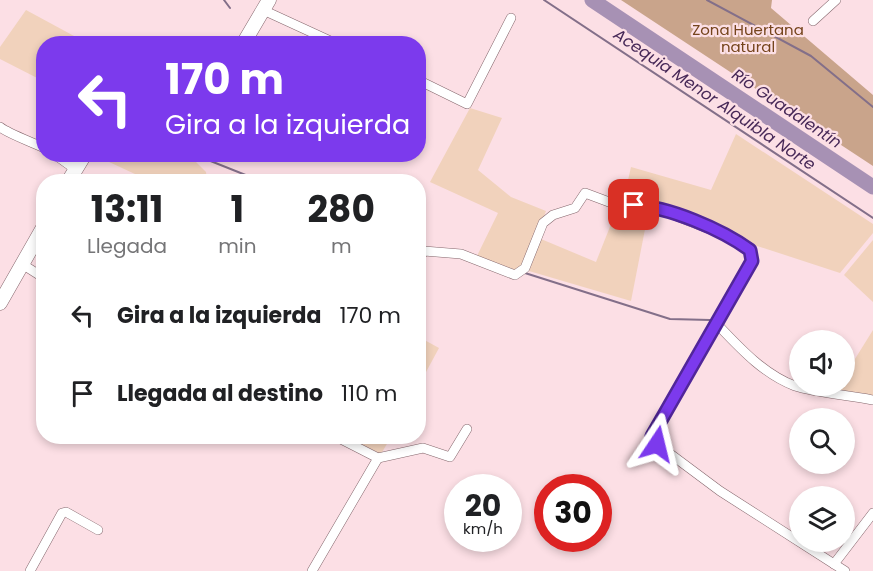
<!DOCTYPE html>
<html lang="es">
<meta charset="utf-8">
<style>
:root{--surface:#fff;--page:#f6f6f6;--text:#202124;--muted:#757577}
body{margin:0;font-family:Poppins,sans-serif;background:var(--page);color:var(--text);height:100vh;display:flex;flex-direction:column;font-size:22px;white-space:nowrap}
*{box-sizing:border-box;margin:0}
p{font-size:20px;color:var(--muted)}
.icon{flex:none;width:33px;height:33px;fill:none;stroke:currentColor;stroke-width:2;stroke-linecap:round;stroke-linejoin:round}
.map{position:relative;flex:1;overflow:hidden}
.sheet{position:absolute;left:36px;top:174px;width:390px;height:270px;display:flex;flex-direction:column;background:var(--surface);border-radius:24px;box-shadow:0 3px 9px #0003}
.sheet>*{flex:none}
.banner{position:absolute;left:36px;top:36px;width:390px;height:126px;border-radius:24px;box-shadow:0 3px 9px #0003;background:#7c3aed;color:#fff;overflow:hidden}
.tools{position:absolute;left:789px;top:330px;display:grid;gap:12px}
.tools a{display:grid;place-items:center;width:66px;height:66px;border-radius:50%;background:var(--surface);box-shadow:0 3px 9px #0003;font-size:30px}
.speed{position:absolute;left:444px;top:474px;display:flex;gap:12px;font-size:30px;font-weight:700;text-align:center}
.speed>*{display:grid;place-content:center;width:78px;height:78px;border-radius:50%;background:var(--surface);box-shadow:0 3px 9px #0003;line-height:1}
.speed small{font-size:15px;font-weight:400}
.speed .limit{border:9px solid #d22;background:#fff;color:#111}
.pin{position:absolute;display:grid;place-items:center;width:51px;height:51px;color:#fff;margin:-26px;border-radius:12px;box-shadow:0 3px 9px #0006}
.me{position:absolute;width:66px;margin:-33px;rotate:10deg;stroke-linejoin:round;filter:drop-shadow(0 0 4px #0008)}
.turn{display:flex;align-items:center;gap:21px;height:126px;padding:0 30px;font-size:27px}
.turn .icon{width:78px;height:78px;stroke-width:2.5}
.turn b{display:block;font-size:42px;line-height:51px}
.eta{display:flex;justify-content:space-evenly;align-items:center;height:102px;text-align:center}
.eta b{font-size:36px;font-weight:700;line-height:42px}
ul{padding:0;list-style:none}
li{display:flex;align-items:center;gap:18px;height:78px;padding:0 30px}
li div{flex:1}
li b{display:block;font-size:22px}
li em{font-style:normal}
.map>svg:first-child{display:block}
.green{fill:#f1d2bc}
.forest{fill:#c9a48b}
.lines{fill:none;stroke-linecap:round;stroke-linejoin:round}
.stream{stroke:#836f89;stroke-width:2}
.river{stroke:#a791b4;stroke-width:15}
.street-casing{stroke:#85676d;stroke-width:10}
.secondary-casing{stroke:#85676d;stroke-width:15}
.street{stroke:#fff;stroke-width:9}
.secondary{stroke:#fff;stroke-width:14}
.route-casing{stroke:#51269a;stroke-width:15}
.route{stroke:#7c3aed;stroke-width:10}
.labels{text-anchor:middle;stroke-width:4.5;stroke-linejoin:round;paint-order:stroke}
.park-label{font-size:15px;fill:#75441c;stroke:#fcdfe5}
.water-label{font-size:16px;font-style:italic;fill:#472857;stroke:#fcdfe5}
</style>
<div class="map">
<svg width="873" height="571" viewBox="0 0 873 571">
<rect width="100%" height="100%" fill="#fcdfe5"/>
<g class="green">
<path d="M 26,10 L 87,43 L 44,44 L 43,81 L 0,59 L 0,47 Z"/>
<path d="M 470,108 L 502,118 L 478,170 L 511,197 L 546,211 L 525,268 L 515,275 L 475,260 L 498,213 L 430,182 Z"/>
<path d="M 736,134 L 873,224 L 873,233 L 840,273 L 623,202 L 631,167 L 711,190 Z"/>
<path d="M 94,155 L 189,155 L 206,172 L 207,181 L 150,181 Z"/>
<path d="M 617,209 L 648,214 L 631,301 L 529,271 L 541,239 L 596,262 Z"/>
<path d="M 873,240 L 873,302 L 844,275 Z"/>
<path d="M 873,330 L 873,396 L 835,390 L 838,386 L 844,386 L 845,375 Z"/>
<path d="M 419,337 L 439,348 L 419,385 Z"/>
<path d="M 347,437 L 391,437 L 381,454 Z"/>
</g>
<path class="forest" d="M 621,0 L 772,0 L 771,8 L 873,95 L 873,166 Z"/>
<g class="lines">
<g class="stream">
<path d="M 224,0 L 230,8"/>
<path d="M 544,0 L 873,218"/>
<path d="M 707,0 L 811,56 L 873,107"/>
<path d="M 193,154 L 263,182"/>
<path d="M 525,273 L 670,319 L 710,320"/>
</g>
<path class="river" d="M 592,0 L 873,187"/>
<g class="street-casing">
<g id="street">
<path d="M 263,10 L 337,44"/>
<path d="M 813,21 L 836,0"/>
<path d="M 418,80 L 467,104 L 511,18"/>
<path d="M 0,127 C 9,134 32,142 44,148"/>
<path d="M 54,154 L 75,169"/>
<path d="M 418,261 L 424,251 L 461,254 L 515,275 L 525,268 L 543,223 L 553,215 L 575,208 L 585,193 L 617,205 L 651,206 L 735,239 L 750,250 L 752,261 L 652,436 L 657,444 L 720,491 L 834,564"/>
<path d="M 22,264 L 44,278"/>
<path d="M 716,323 C 739,347 763,374 795,386 C 816,393 850,395 873,400"/>
<path d="M 378,458 L 423,448 L 450,457 L 467,429"/>
<path d="M 30,571 L 62,513 L 66,512 L 98,530"/>
<path d="M 312,571 L 378,458 L 335,436"/>
<path d="M 845,571 L 834,564 L 873,513"/>
</g>
</g>
<g class="secondary-casing">
<g id="secondary">
<path d="M 243,44 L 269,0"/>
<path d="M 68,182 L 85,154"/>
<path d="M 0,303 L 44,226"/>
</g>
</g>
<use href="#street" class="street"/>
<use href="#secondary" class="secondary"/>
</g>
<g class="lines">
<g class="route-casing">
<path id="route" d="M 634,205 C 669,207 721,229 750,250 L 752,261 L 652,436 L 657,444"/>
</g>
<use href="#route" class="route"/>
</g>
<g class="labels">
<g class="park-label">
<text x="748" y="35">Zona Huertana<tspan x="748" dy="17">natural</tspan></text>
</g>
<g class="water-label">
<text transform="translate(715 99) rotate(34)" y="6">Acequia Menor Alquibla Norte</text>
<text transform="translate(787 108) rotate(34)" y="6">Río Guadalentín</text>
</g>
</g>
</svg>
<div class="tools">
<a><svg class="icon" aria-label="sound" viewBox="0 0 24 24"><path d="M4 9h4l5-4v14l-5-4H4zM17 9q2 3 0 6"/></svg></a>
<a><svg class="icon" aria-label="search" viewBox="0 0 24 24"><circle cx="10" cy="10" r="6"/><path d="M15 15l6 6"/></svg></a>
<a><svg class="icon" aria-label="layers" viewBox="0 0 24 24"><path d="M12 4l9 5-9 5-9-5zM3 14l9 5 9-5"/></svg></a>
</div>
<div class="speed"><div>20<small>km/h</small></div><div class="limit">30</div></div>
<div class="pin" style="left:634px;top:205px;background:#d93025"><svg class="icon" aria-label="arrive" viewBox="0 0 24 24"><path d="M6 21V4h12l-3 4 3 4H6"/></svg></div>
<svg class="me" style="left:657px;top:444px" viewBox="-20 -20 40 40"><path d="M0-17L14 15 0 8-14 15z" fill="#7c3aed" stroke="#fff" stroke-width="4"/></svg>
<div class="banner">
<div class="turn"><svg class="icon" aria-label="left" viewBox="0 0 24 24"><path d="M17 20v-9H6M10 6l-5 5 5 5"/></svg><div><b>170 m</b>Gira a la izquierda</div></div>
</div>
<section class="sheet">
<div class="eta">
<div><b>13:11</b><p>Llegada</p></div>
<div><b>1</b><p>min</p></div>
<div><b>280</b><p>m</p></div>
</div>
<ul>
<li><svg class="icon" aria-label="left" viewBox="0 0 24 24"><path d="M17 20v-9H6M10 6l-5 5 5 5"/></svg><div><b>Gira a la izquierda</b></div><em>170 m</em></li>
<li><svg class="icon" aria-label="arrive" viewBox="0 0 24 24"><path d="M6 21V4h12l-3 4 3 4H6"/></svg><div><b>Llegada al destino</b></div><em>110 m</em></li>
</ul>
</section>
</div>
